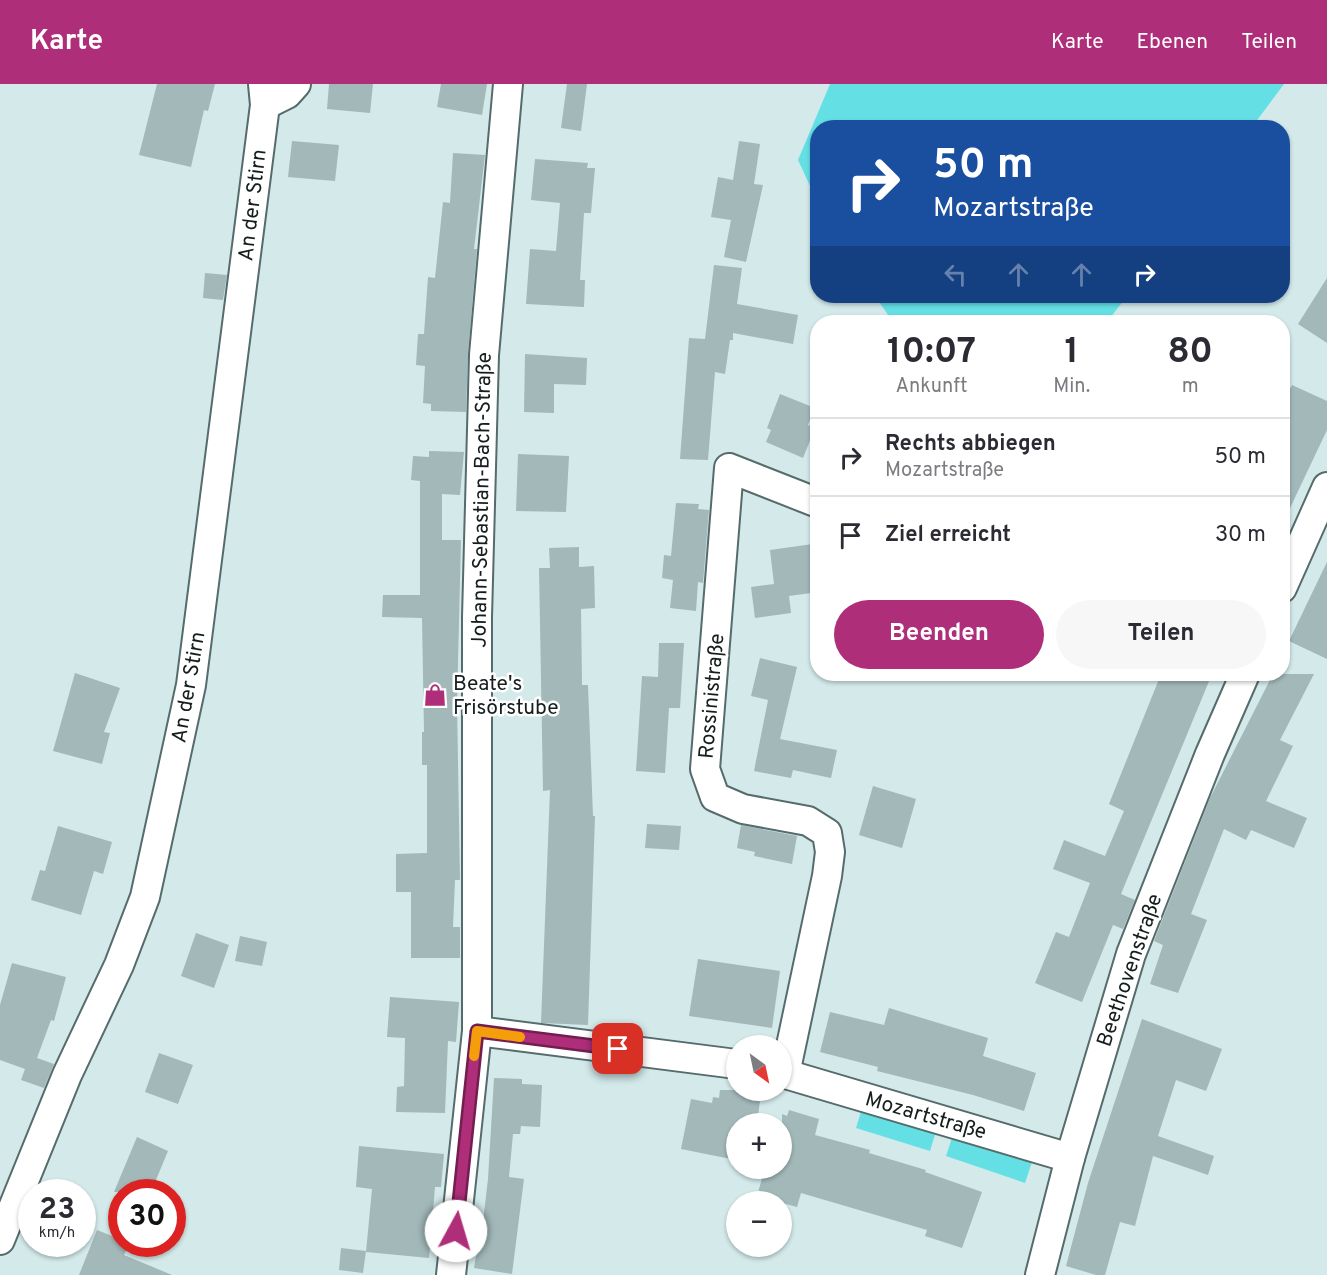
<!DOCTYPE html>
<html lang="de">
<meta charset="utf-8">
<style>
:root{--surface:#fff;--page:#f7f7f7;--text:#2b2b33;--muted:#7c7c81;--line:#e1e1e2;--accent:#af2e7a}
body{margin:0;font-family:Overpass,sans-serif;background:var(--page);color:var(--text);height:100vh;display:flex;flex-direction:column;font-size:22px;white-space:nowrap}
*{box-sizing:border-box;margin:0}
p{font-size:20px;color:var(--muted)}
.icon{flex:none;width:33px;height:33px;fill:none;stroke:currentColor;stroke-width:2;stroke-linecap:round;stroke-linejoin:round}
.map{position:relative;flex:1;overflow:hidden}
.details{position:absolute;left:810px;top:231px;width:480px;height:366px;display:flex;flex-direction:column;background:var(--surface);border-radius:24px;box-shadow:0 2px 4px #0004}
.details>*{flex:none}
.hud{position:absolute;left:810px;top:36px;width:480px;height:183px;border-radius:24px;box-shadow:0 2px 4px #0004;background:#1a4fa0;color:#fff;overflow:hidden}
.needle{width:39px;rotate:147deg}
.fabs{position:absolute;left:726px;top:951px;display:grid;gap:12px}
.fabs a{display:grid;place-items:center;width:66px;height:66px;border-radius:50%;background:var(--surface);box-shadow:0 2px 4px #0004;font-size:30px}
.speed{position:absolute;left:18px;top:1095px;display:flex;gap:12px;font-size:30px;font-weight:700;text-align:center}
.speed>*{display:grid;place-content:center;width:78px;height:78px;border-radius:50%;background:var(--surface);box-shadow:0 2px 4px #0004;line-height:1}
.speed small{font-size:15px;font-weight:400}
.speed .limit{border:9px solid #d22;background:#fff;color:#111}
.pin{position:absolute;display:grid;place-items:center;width:51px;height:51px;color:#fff;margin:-26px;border-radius:12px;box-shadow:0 3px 9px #0006}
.me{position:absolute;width:66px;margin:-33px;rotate:6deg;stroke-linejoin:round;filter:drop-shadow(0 0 4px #0008)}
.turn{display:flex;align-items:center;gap:21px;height:126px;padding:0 24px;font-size:27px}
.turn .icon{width:78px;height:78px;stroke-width:2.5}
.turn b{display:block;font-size:42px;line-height:51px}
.lanes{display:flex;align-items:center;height:57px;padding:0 24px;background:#0003;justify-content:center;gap:30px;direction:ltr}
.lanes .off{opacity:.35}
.eta{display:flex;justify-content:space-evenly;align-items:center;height:102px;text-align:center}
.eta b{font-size:36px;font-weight:700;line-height:42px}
.primary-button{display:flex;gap:12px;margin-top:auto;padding:12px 24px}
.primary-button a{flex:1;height:69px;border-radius:36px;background:var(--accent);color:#fff;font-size:24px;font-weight:700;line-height:69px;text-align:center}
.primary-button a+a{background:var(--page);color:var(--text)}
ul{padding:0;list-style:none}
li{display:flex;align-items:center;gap:18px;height:78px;padding:0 24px;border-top:2px solid var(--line)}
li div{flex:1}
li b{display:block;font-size:22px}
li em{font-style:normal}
header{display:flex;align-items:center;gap:36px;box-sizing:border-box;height:84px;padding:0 30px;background:var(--accent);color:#fff}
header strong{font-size:28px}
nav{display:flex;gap:33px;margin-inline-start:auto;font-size:21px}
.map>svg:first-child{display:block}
.green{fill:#64e0e5}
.building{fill:#a2b8b9}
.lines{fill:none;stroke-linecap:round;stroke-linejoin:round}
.street-casing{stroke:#566b6b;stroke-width:32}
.street{stroke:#fff;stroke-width:28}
.route-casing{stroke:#721e4f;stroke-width:15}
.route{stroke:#af2e7a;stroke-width:10}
.slow{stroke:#f59e0b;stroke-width:10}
.labels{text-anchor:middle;stroke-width:5;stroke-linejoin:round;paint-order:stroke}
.street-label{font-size:21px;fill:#151d1d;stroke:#fff}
.poi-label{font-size:21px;fill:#151d1d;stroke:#fff;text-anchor:start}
</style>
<header>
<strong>Karte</strong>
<nav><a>Karte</a><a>Ebenen</a><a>Teilen</a></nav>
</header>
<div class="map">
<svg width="1327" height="1191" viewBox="0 0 1327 1191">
<rect width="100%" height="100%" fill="#d3e9ea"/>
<g class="green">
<path d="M 830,0 L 1284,0 L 1252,43 L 818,44 L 817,117 L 798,76 Z"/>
<path d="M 875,212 L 1127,212 L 1107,238 L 893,238 Z"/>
<path d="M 863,1021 L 937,1044 L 930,1067 L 856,1044 Z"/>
<path d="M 954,1048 L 1033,1075 L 1025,1099 L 946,1072 Z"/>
</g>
<g class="building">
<path d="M 157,0 L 215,0 L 208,27 L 204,26 L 191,83 L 139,71 Z"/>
<path d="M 329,0 L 373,0 L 370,29 L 327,25 Z"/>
<path d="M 441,0 L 487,0 L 482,31 L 437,23 Z"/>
<path d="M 567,0 L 587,0 L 581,47 L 561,44 Z"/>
<path d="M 292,57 L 339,61 L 335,97 L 288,93 Z"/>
<path d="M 739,57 L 760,60 L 754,100 L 763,101 L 746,178 L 724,173 L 731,136 L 711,133 L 718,93 L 733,96 Z"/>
<path d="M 453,69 L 485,71 L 474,165 L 477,165 L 468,270 L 466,328 L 431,327 L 431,320 L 423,319 L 425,282 L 416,281 L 418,250 L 424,250 L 428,193 L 435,194 L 443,118 L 450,119 Z"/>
<path d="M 535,75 L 588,79 L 587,84 L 595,84 L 591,129 L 584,129 L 580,196 L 585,196 L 584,223 L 526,220 L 530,165 L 556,167 L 560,119 L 531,116 Z"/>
<path d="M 714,181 L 742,184 L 737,220 L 798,231 L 793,260 L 733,249 L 733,256 L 730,256 L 725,290 L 715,288 L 708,376 L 680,375 L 689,254 L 705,255 Z"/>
<path d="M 205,189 L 227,191 L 223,216 L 203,214 Z"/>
<path d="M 1327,194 L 1327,259 L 1298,240 Z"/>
<path d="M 525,270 L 587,274 L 586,301 L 554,300 L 554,329 L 524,328 Z"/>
<path d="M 1292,301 L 1327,317 L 1327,346 L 1282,441 L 1282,320 Z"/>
<path d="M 780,310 L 815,324 L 808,341 L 815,344 L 803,374 L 766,358 L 771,346 L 767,344 Z"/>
<path d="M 429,367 L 464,368 L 460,411 L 442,410 L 442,456 L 461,456 L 457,620 L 460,796 L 455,796 L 453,843 L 460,843 L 460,874 L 411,874 L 411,808 L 396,808 L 396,770 L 427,769 L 427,681 L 422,681 L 422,648 L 424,648 L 422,534 L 382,533 L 383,511 L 420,511 L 420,397 L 411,396 L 413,372 L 429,373 Z"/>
<path d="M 518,370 L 569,372 L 566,428 L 516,427 Z"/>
<path d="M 676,419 L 699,420 L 698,425 L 709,426 L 703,499 L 698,498 L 696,527 L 670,524 L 673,496 L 662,494 L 664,471 L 671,472 Z"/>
<path d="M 813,460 L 818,508 L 789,512 L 791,529 L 755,534 L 751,503 L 774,500 L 770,466 Z"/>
<path d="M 579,463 L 579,483 L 594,482 L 595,524 L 581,525 L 582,601 L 588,601 L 593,732 L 595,732 L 588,941 L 541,939 L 550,706 L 543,707 L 539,484 L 550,484 L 549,464 Z"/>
<path d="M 1327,478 L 1327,575 L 1289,557 Z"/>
<path d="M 659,559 L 684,559 L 680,624 L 669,624 L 665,689 L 636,687 L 642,592 L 658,593 Z"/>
<path d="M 760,574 L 797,583 L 780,655 L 837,666 L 831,694 L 793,686 L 791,694 L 754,687 L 768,616 L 751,612 Z"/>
<path d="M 75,589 L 120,604 L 104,648 L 110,649 L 102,680 L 53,667 Z"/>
<path d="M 1161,590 L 1212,590 L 1121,810 L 1135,816 L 1123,845 L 1113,841 L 1082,918 L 1035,899 L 1056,848 L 1069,853 L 1090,799 L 1053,785 L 1064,756 L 1105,772 L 1124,727 L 1109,720 Z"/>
<path d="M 1273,590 L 1314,590 L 1280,656 L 1293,662 L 1266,717 L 1307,734 L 1294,764 L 1251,746 L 1246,756 L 1224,745 L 1191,830 L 1207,836 L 1178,909 L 1150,900 L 1163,861 L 1154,857 L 1210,714 Z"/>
<path d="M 873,702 L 916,715 L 902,764 L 859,751 Z"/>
<path d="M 647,740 L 681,742 L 679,766 L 645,764 Z"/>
<path d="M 741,741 L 797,752 L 792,780 L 754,772 L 755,768 L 737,764 Z"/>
<path d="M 58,742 L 112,758 L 103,790 L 94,787 L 81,831 L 31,816 L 40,786 L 45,787 Z"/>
<path d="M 196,849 L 229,861 L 214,904 L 181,892 Z"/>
<path d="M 240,852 L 267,858 L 262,882 L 235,877 Z"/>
<path d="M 698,875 L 780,887 L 772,944 L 689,932 Z"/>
<path d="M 12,879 L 66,893 L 54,937 L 51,936 L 37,974 L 54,980 L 44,1004 L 21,996 L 25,985 L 0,976 L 0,921 Z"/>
<path d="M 390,913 L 459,918 L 456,958 L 448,957 L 445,1029 L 396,1028 L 397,1003 L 404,1002 L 405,954 L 387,953 Z"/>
<path d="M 889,924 L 988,954 L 983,972 L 1036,989 L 1024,1027 L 973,1011 L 877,987 L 878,983 L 820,968 L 830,928 L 884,941 Z"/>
<path d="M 1142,935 L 1222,965 L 1206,1007 L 1176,996 L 1158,1052 L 1214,1072 L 1208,1091 L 1153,1072 L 1135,1142 L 1120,1138 L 1105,1191 L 1096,1191 L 1066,1182 L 1088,1099 Z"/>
<path d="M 159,969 L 193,981 L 178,1020 L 145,1008 Z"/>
<path d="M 494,994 L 522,995 L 522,1000 L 542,1001 L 540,1043 L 521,1042 L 520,1050 L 513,1050 L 509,1093 L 524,1095 L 512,1190 L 474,1184 L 480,1146 L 482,1146 L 488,1095 Z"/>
<path d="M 720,1006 L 755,1006 L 753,1015 L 760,1017 L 757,1040 L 736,1040 L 736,1076 L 681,1065 L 691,1015 L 712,1019 L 713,1013 L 719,1014 Z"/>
<path d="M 789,1026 L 819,1035 L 815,1051 L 870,1066 L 869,1069 L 926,1086 L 925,1088 L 982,1108 L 962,1164 L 925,1152 L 927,1146 L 801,1109 L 797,1123 L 757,1112 L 765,1084 L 782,1084 L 782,1030 L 787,1032 Z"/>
<path d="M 137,1053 L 168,1067 L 151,1108 L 114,1108 Z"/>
<path d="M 359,1062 L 444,1070 L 441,1103 L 435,1103 L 429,1174 L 366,1168 L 372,1105 L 356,1103 Z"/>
<path d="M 97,1146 L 122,1156 L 122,1160 L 129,1160 L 124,1171 L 172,1191 L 79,1191 Z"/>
<path d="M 341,1164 L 366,1167 L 363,1189 L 339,1186 Z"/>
</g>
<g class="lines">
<g class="street-casing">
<g id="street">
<path d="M 265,21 L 287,10 L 296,0"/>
<path d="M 1282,504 L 1327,403"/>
<path d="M 477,947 L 736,980"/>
<path d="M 782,989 L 1070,1074"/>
<path d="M 785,990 L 827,792 L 830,768 L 827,749 L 808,737 L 743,725 L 715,713 L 705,685 L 729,384 L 818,419"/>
<path d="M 0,1156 L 67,991 L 119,881 L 145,813 L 191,601 L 265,21 L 263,0"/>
<path d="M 451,1191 L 477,947 L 477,533 L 484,271 L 508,0"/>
<path d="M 1040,1191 L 1070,1074 L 1131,870 L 1210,670 L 1245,590"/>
</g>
</g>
<use href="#street" class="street"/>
</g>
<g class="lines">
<g class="route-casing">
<path id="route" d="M 456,1147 L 477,947 L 618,965"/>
</g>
<use href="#route" class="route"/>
<path class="slow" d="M 474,972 L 477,947 L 520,953"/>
</g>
<defs>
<g id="shop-bare" transform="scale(1.8)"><path d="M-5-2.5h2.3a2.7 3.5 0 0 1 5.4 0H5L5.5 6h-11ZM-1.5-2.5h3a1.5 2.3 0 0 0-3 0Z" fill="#af2e7a" stroke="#fff" stroke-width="2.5" paint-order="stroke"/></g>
</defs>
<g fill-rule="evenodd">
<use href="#shop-bare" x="435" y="611"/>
</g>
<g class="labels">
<g class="street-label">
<text transform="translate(252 121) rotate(-83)" y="7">An der Stirn</text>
<text transform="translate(481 416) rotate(-89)" y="7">Johann-Sebastian-Bach-Straße</text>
<text transform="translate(188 603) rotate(-80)" y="7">An der Stirn</text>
<text transform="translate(711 612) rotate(-85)" y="7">Rossinistraße</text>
<text transform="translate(1129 886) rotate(-71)" y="7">Beethovenstraße</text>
<text transform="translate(926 1031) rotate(16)" y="7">Mozartstraße</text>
</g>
<g class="poi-label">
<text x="453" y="606">Beate's<tspan x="453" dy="24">Frisörstube</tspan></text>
</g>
</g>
</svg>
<div class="fabs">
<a><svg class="needle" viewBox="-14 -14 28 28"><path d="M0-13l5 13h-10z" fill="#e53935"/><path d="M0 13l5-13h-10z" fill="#7c7c81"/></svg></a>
<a>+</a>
<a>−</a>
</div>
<div class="speed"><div>23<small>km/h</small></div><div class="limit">30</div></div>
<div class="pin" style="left:618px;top:965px;background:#d93025"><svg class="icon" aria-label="arrive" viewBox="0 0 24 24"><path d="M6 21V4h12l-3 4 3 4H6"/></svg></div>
<svg class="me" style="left:456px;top:1147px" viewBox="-20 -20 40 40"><circle r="19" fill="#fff"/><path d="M0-13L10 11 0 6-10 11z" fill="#af2e7a"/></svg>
<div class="hud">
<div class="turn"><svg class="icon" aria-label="right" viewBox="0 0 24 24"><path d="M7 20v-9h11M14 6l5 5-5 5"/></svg><div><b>50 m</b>Mozartstraße</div></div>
<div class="lanes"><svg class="icon off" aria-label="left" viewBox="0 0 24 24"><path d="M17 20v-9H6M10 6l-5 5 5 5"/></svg><svg class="icon off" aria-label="ahead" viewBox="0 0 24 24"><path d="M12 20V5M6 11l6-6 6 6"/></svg><svg class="icon off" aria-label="ahead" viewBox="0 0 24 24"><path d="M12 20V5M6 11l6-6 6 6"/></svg><svg class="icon" aria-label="right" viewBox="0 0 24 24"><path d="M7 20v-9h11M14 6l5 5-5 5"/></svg></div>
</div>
<section class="details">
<div class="eta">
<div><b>10:07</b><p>Ankunft</p></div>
<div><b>1</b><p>Min.</p></div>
<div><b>80</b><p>m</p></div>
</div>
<ul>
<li><svg class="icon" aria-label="right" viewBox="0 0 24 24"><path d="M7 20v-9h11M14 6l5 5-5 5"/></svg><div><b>Rechts abbiegen</b><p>Mozartstraße</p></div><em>50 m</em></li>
<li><svg class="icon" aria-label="arrive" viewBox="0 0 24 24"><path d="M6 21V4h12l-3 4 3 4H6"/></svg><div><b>Ziel erreicht</b></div><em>30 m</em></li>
</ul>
<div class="primary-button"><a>Beenden</a><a>Teilen</a></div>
</section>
</div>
